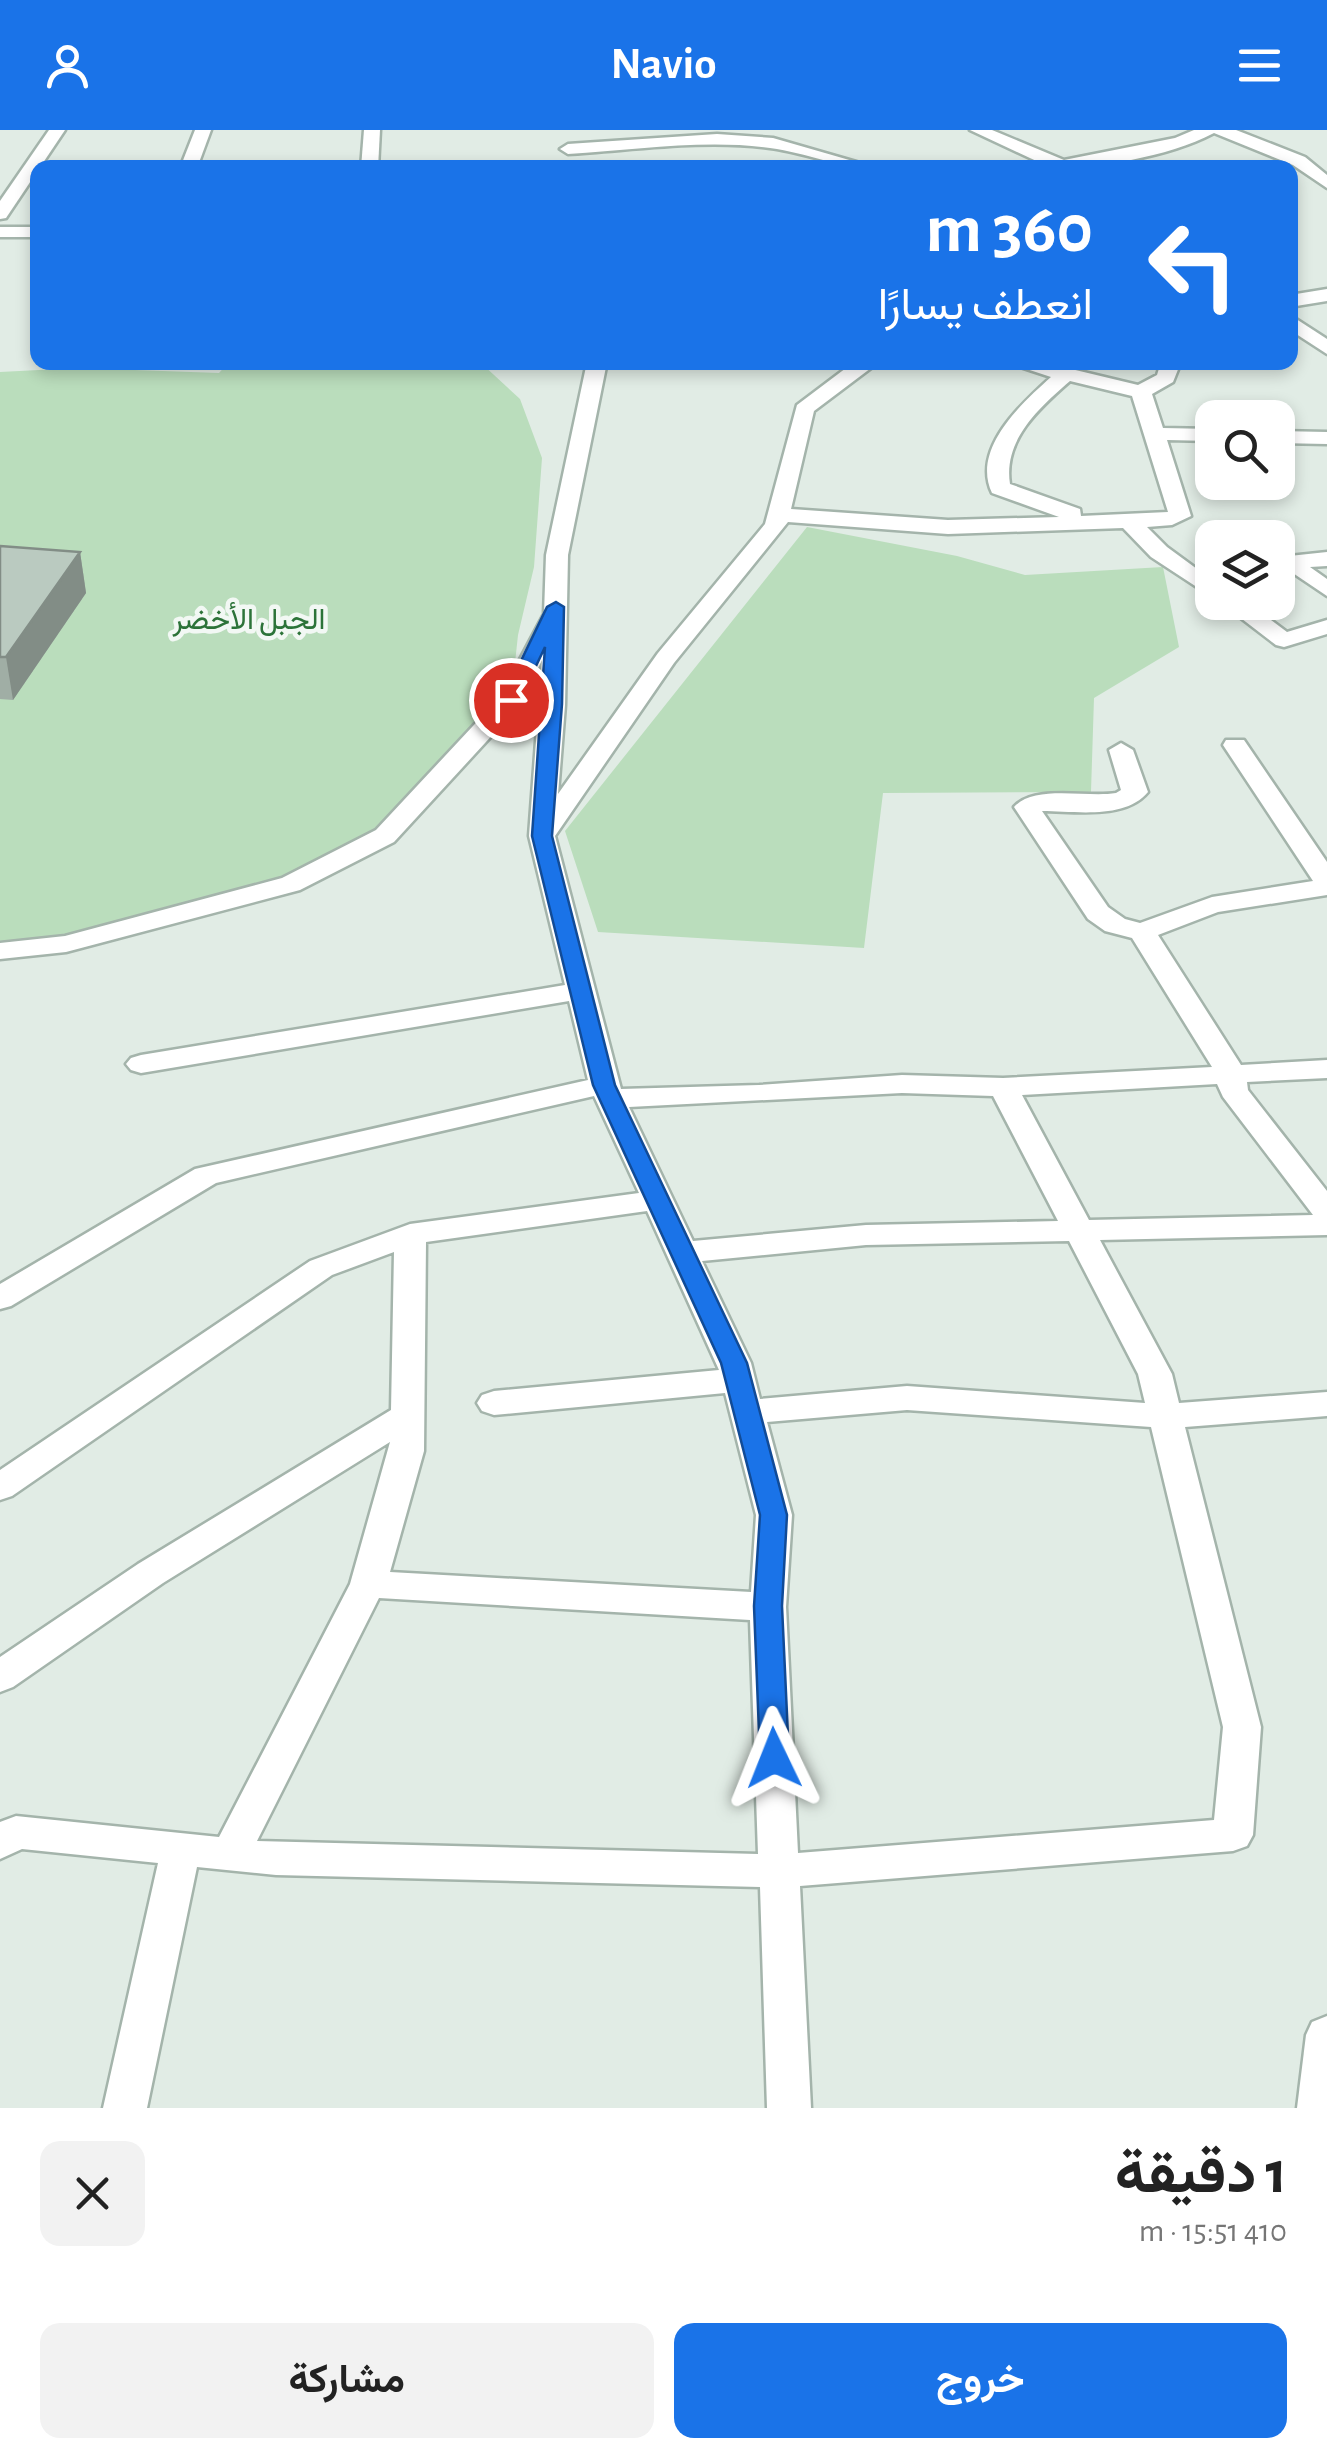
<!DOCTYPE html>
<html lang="ar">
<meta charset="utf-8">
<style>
:root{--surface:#fff;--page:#f2f2f2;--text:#222;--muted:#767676;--accent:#1a73e8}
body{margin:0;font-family:"Alegreya Sans",Vazirmatn,sans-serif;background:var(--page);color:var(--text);direction:rtl;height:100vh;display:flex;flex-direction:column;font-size:38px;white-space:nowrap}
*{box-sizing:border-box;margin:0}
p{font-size:32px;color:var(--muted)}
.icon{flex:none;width:55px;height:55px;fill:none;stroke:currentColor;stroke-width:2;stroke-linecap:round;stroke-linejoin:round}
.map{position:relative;height:1978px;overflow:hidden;direction:ltr}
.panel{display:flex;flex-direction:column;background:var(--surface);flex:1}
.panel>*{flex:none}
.banner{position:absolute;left:30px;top:30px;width:1268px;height:210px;border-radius:20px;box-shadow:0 5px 15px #0003;direction:rtl;background:#1a73e8;color:#fff;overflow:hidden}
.fabs{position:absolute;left:1195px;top:270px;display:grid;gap:20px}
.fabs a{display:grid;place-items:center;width:100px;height:100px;border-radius:20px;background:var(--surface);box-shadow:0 5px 15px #0003;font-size:50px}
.pin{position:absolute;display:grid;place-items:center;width:85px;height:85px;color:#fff;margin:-42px;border:5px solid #fff;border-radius:50%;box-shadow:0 2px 10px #0007}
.me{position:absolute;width:110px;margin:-55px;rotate:358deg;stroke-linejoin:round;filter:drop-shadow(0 0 8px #0008)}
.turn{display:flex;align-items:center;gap:35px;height:210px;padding:0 40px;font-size:45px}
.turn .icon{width:130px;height:130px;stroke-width:2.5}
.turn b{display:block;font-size:70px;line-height:85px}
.round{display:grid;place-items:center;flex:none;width:105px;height:105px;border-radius:20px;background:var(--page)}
.summary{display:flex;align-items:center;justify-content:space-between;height:170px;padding:0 40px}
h1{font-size:60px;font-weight:700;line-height:75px}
.button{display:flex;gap:20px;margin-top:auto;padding:20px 40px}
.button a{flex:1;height:115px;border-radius:20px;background:var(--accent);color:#fff;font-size:40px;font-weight:700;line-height:115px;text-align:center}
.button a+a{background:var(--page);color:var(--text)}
header{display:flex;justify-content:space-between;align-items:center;height:130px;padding:0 40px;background:var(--accent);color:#fff;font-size:45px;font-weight:700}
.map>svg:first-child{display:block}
.green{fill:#baddbc}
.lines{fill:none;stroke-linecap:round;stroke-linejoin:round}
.minor-casing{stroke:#a4b4ab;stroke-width:5}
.minor{fill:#fff;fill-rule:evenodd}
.wall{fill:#a0aea5}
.shaded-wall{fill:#828d86}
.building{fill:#bacac0;stroke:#828d86;stroke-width:2.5}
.route{fill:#1a73e8;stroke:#114b97;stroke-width:2.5}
.labels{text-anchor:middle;stroke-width:9;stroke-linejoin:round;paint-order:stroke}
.far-park-label{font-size:30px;fill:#2c7339;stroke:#f2f8f4}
</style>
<header><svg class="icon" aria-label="menu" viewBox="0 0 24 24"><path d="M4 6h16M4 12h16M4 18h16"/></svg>Navio<svg class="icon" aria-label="person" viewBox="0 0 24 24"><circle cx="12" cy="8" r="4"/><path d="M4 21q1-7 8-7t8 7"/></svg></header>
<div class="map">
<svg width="1327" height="1978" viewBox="0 0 1327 1978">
<rect width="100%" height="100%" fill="#e1ece5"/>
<g class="green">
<path d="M 229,232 L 481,233 L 520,269 L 542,328 L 534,437 L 518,505 L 511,570 L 385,706 L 291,754 L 0,822 L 0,242 L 78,238 L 219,243 Z"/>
<path d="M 807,397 L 957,426 L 1025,445 L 1163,437 L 1179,517 L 1094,568 L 1091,662 L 883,663 L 864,818 L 598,802 L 565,701 Z"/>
</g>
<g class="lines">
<g class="minor-casing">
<g id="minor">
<path d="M 49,0 L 65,0 L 6,88 L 0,89 L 0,71 Z"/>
<path d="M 195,0 L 211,0 L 197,38 L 180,38 Z"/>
<path d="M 364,0 L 380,0 L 378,38 L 361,38 Z"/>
<path d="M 970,0 L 992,0 L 1064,30 L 1175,8 L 1194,0 L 1236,0 L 1305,27 L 1327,45 L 1327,58 L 1293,35 L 1214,3 C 1166,28 1098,38 1043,38 L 1045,35 Z"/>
<path d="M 717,4 L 773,8 L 877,38 C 839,38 807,23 770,18 C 704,9 635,20 568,24 L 560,19 L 568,14 Z"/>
<rect x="0" y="97" width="38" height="10"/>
<path d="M 1327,159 L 1327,171 L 1290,177 L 1290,165 Z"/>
<path d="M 1290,185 L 1327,209 L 1327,224 L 1290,200 Z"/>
<path d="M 587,232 L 607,232 L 568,425 L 565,575 L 558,664 L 658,523 L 765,394 L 797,275 L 854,232 L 879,232 L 814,281 L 791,379 L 948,390 L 1059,387 L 992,363 C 971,319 1022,273 1051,247 L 1005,232 L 1042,232 L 1138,255 L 1157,245 L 1161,232 L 1181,232 L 1173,252 L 1152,264 L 1163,298 L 1212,299 L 1212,311 L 1167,310 L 1191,386 L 1172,395 L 1147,397 L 1167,417 L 1212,450 L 1212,467 L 1151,427 L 1123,398 L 948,404 L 788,392 L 674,533 L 555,706 L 621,959 L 759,955 L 902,945 L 1003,948 L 1212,937 L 1132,808 L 1105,801 L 1088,789 L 1014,677 C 1034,654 1087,668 1116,663 L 1121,660 L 1109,620 L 1121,613 L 1133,620 L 1148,662 C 1125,690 1075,681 1042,681 L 1108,777 L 1125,789 L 1140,793 L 1212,767 L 1313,751 L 1223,615 L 1226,610 L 1244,610 L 1327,732 L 1327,765 L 1218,782 L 1158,805 L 1241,935 L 1327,930 L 1327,948 L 1247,952 L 1248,960 L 1327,1061 L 1327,1105 L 1100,1110 L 1172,1244 L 1179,1273 L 1327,1262 L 1327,1286 L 1185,1297 L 1261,1597 L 1253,1705 L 1247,1716 L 1233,1721 L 800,1756 L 811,1978 L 767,1978 L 760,1757 L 276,1745 L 197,1737 L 147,1978 L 103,1978 L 158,1733 L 22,1719 L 0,1729 L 0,1692 L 16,1686 L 219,1707 L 350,1454 L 390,1312 L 163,1453 L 13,1557 L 0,1562 L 0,1527 L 138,1434 L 391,1280 L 394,1122 L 332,1145 L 12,1366 L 0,1370 L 0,1340 L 310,1131 L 410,1094 L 639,1063 L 594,966 L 216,1053 L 11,1176 L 0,1179 L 0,1154 L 195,1039 L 588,950 L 569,871 L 141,943 L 131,940 L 126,934 L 131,928 L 141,925 L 565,855 L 529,706 L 542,530 L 520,575 L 394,712 L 300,760 L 66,822 L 0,829 L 0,813 L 65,806 L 282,748 L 376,700 L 500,567 L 544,484 L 546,425 ZM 1070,251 L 1132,266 L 1168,382 L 1081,386 L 1080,379 L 1010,354 C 1003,310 1039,278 1070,251 ZM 1217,954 L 1223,967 L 1313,1085 L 1089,1090 L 1022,965 ZM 902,963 L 993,966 L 1058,1091 L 866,1095 L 693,1111 L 629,977 ZM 647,1081 L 719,1240 L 494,1261 L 482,1265 L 477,1273 L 482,1281 L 494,1285 L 725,1263 L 756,1385 L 751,1462 L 390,1442 L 424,1321 L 426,1112 ZM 1069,1111 L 1138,1244 L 1145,1273 L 907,1256 L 760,1269 L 751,1233 L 702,1131 L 866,1115 ZM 907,1280 L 1151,1297 L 1223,1597 L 1214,1690 L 798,1723 L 786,1477 L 792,1385 L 767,1292 ZM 379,1468 L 750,1490 L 758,1724 L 257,1711 Z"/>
<path d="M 1278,301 L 1327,302 L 1327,314 L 1278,313 Z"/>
<path d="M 1327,422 L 1327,436 L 1310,437 L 1327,449 L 1327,466 L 1278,433 L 1280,427 Z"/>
<path d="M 1220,472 L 1247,472 L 1287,502 L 1327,490 L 1327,504 L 1284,517 L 1276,515 Z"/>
<path d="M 1327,1886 L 1327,1978 L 1297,1978 L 1306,1905 L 1312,1892 Z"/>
</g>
</g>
<use href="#minor" class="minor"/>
</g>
<path class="wall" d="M 0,416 L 80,422 L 86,463 L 13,570 L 0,569 Z"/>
<path class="shaded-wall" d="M 80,422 L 86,463 L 13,570 L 6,527 Z"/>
<path class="building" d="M 0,416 L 80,422 L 6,527 L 0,527 Z"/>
<path class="route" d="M 556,472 L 564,477 L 562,574 L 552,706 L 615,955 L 747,1233 L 787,1385 L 782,1476 L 789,1628 L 785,1636 L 774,1639 L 764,1636 L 760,1628 L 754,1476 L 760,1385 L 721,1233 L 593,955 L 532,706 L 545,517 L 518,574 L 504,574 L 502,570 L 547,477 Z"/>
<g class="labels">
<g class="far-park-label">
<text x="249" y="499">الجبل الأخضر</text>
</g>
</g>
</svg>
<div class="fabs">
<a><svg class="icon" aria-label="search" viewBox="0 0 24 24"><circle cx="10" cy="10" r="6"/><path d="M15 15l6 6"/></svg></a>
<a><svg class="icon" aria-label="layers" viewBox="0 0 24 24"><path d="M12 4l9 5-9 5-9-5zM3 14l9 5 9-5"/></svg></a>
</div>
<div class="pin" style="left:511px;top:570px;background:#d93025"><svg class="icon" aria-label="arrive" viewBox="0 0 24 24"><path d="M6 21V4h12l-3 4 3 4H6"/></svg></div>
<svg class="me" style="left:774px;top:1628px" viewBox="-20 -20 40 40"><path d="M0-17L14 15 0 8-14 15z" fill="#1a73e8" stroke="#fff" stroke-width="4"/></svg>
<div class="banner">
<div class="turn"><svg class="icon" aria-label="left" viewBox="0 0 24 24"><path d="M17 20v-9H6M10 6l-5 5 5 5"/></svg><div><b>360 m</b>انعطف يسارًا</div></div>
</div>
</div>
<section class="panel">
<div class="summary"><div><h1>1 دقيقة</h1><p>410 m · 15:51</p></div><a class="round"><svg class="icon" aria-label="close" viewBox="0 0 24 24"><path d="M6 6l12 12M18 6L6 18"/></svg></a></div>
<div class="button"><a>خروج</a><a>مشاركة</a></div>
</section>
